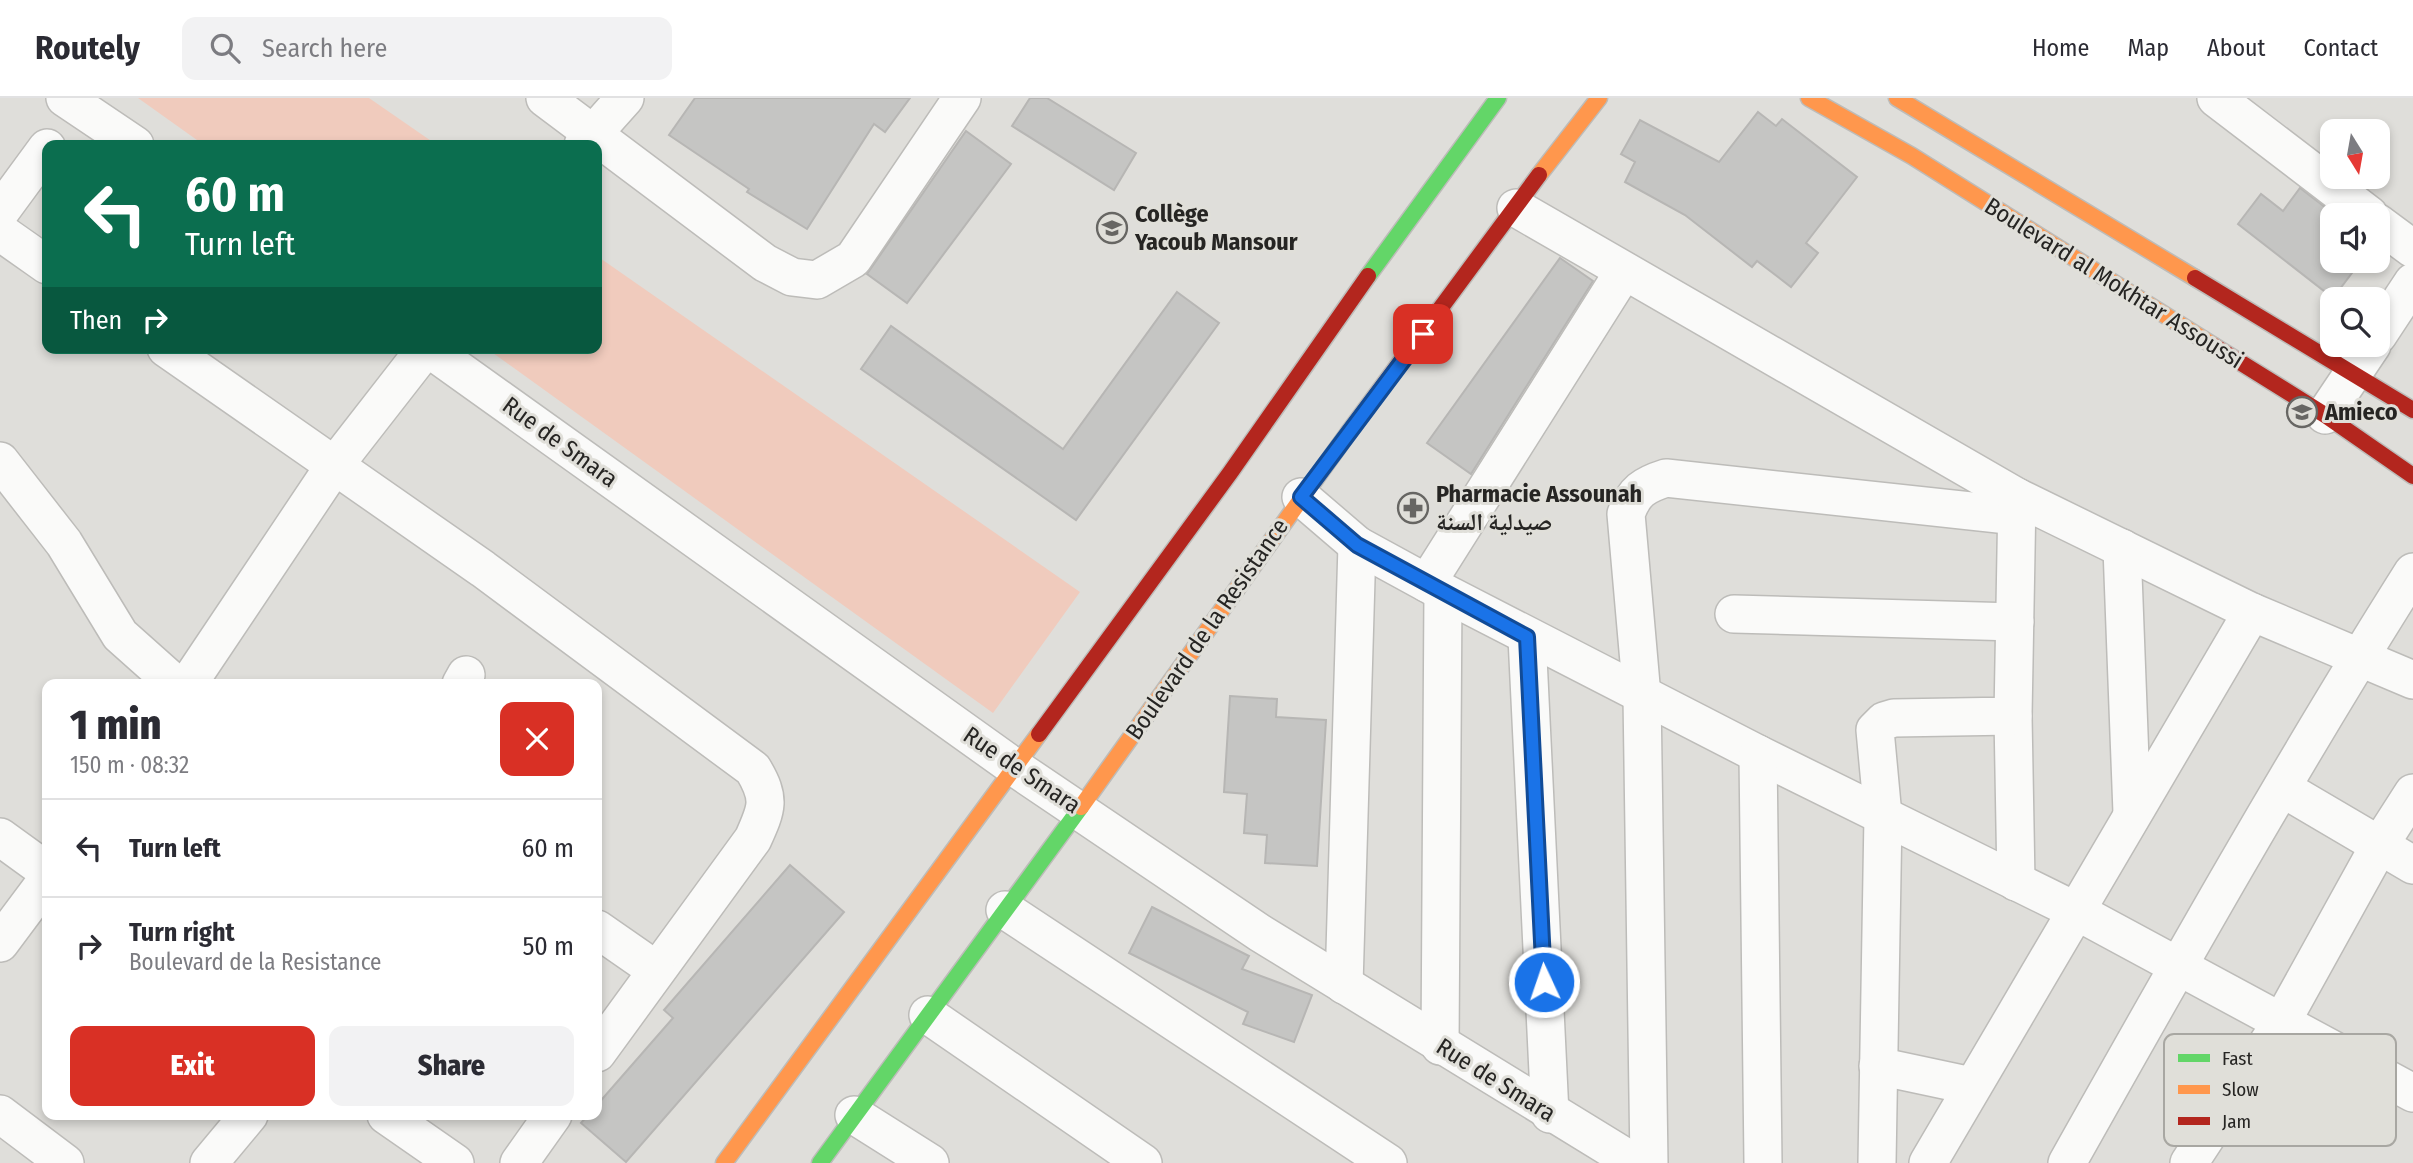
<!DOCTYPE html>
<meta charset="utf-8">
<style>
:root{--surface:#fff;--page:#f2f2f3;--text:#2b2b33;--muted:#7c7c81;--line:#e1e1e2;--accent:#d93025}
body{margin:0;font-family:"Fira Sans Condensed","Noto Naskh Arabic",sans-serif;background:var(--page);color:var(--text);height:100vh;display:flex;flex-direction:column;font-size:26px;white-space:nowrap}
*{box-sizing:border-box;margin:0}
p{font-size:23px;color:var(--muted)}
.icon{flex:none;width:38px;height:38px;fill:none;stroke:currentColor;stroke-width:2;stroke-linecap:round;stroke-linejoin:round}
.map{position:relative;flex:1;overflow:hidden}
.drawer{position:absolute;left:42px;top:581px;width:560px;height:441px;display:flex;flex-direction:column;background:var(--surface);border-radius:14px;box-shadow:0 4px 10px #0003}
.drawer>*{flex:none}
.hud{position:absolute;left:42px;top:42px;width:560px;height:214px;border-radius:14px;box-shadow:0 4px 10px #0003;background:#0b6e4f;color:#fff;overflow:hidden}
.needle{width:46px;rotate:169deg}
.buttons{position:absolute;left:2320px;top:21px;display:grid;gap:14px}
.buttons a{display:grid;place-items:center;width:70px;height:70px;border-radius:14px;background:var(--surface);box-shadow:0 4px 10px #0003;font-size:35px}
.pin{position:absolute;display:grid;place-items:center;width:60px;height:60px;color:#fff;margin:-30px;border-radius:14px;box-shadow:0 4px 10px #0006}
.me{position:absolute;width:77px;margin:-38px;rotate:357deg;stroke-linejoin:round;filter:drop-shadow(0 0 5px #0008)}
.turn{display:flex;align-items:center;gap:24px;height:147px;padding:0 28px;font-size:32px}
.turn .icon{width:91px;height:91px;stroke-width:2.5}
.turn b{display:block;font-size:49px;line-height:60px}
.then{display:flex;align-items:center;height:66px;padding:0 28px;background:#0003;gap:14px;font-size:26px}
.round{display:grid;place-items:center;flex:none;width:74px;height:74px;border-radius:14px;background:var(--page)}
.overview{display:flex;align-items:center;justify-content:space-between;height:119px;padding:0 28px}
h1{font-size:42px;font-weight:800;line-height:52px}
.cta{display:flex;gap:14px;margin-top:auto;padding:14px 28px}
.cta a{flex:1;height:80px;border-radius:14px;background:var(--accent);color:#fff;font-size:28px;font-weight:800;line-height:80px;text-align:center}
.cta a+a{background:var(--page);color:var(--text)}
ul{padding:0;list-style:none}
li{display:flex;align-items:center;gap:21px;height:98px;padding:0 28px;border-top:2px solid var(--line)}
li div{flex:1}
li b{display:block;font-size:26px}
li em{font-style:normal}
header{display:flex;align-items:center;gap:42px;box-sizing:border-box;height:98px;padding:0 35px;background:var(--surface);border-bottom:2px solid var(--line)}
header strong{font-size:33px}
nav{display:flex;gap:38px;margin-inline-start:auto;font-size:24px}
.search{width:490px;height:63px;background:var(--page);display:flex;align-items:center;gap:18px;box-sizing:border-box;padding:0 24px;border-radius:14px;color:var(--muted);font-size:26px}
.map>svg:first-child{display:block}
.green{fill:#f0cbbd}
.building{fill:#c5c5c3;stroke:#b7b6b4;stroke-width:2}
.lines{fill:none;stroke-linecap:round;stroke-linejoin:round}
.street-casing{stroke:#bdbcb9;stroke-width:40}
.fast-casing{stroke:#bdbcb9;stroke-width:19}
.slow-casing{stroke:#bdbcb9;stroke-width:19}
.jam-casing{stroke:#bdbcb9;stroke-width:19}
.street{stroke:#fafaf9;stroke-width:37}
.fast{stroke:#63d668;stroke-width:16}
.slow{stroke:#ff974d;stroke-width:16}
.jam{stroke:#b3261e;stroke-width:16}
.route-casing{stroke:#114b97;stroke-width:18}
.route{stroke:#1a73e8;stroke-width:12}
.labels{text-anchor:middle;stroke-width:6;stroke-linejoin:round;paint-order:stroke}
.poi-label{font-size:24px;font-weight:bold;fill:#262523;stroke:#e0dfd9;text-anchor:start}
.street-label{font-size:24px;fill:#262523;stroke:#e0dfd9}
.key{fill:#e0dfd9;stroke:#a8a7a2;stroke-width:2}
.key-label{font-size:19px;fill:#262523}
</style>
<header>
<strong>Routely</strong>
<div class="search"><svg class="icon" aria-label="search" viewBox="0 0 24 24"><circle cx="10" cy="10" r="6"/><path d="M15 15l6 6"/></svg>Search here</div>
<nav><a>Home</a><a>Map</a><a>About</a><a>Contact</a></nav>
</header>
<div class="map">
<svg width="2413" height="1065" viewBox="0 0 2413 1065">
<rect width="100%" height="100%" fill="#dfdeda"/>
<g class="green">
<path d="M 138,0 L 369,0 L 437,47 L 204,47 Z"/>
<path d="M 597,158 L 1080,494 L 993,615 L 486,250 L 597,250 Z"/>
</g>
<g class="building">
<path d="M 695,0 L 910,0 L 885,34 L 874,26 L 807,131 L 747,94 L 749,91 L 669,37 Z"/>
<path d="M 1030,0 L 1047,0 L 1136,55 L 1114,92 L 1012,28 Z"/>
<path d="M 1758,14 L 1776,28 L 1782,21 L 1857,79 L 1806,145 L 1818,155 L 1791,189 L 1757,163 L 1752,169 L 1685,117 L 1625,84 L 1635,64 L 1621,56 L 1640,22 L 1719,64 Z"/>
<path d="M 966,33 L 1011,66 L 907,205 L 867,176 Z"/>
<path d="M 2300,90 L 2335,117 L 2333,163 L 2361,163 L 2333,200 L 2238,126 L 2261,96 L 2283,113 Z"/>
<path d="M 1560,160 L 1593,183 L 1471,376 L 1427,345 Z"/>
<path d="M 1177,194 L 1219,225 L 1076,422 L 861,271 L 891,228 L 1063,351 Z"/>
<path d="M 1230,598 L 1277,601 L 1276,619 L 1326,622 L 1317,768 L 1265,765 L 1267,737 L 1244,735 L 1247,696 L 1224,694 Z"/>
<path d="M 790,767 L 844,814 L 626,1064 L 581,1025 L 588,1017 L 597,1017 L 597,1007 L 673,920 L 664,912 Z"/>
<path d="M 1152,809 L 1249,858 L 1242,871 L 1312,897 L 1294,944 L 1243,926 L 1248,914 L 1129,855 Z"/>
</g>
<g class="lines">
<g class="street-casing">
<g id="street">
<path d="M 65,0 L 135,47"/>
<path d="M 545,0 L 765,165 L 792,179 L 817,182 L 853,161 L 962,0"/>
<path d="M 2216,0 L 2369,117"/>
<path d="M 583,47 L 625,0"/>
<path d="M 1516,110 L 2017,399 L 2252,514 L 2413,582"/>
<path d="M 0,114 L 47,50"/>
<path d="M 2378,125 L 2413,151"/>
<path d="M 0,134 L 47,167"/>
<path d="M 2378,237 L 2413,184"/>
<path d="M 166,250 L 483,471 L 753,671 C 771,701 767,710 753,741 L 597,955"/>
<path d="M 428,250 L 1014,669 L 1260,835 L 1635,1065"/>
<path d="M 2325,317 L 2372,247"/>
<path d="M 0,363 L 64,445 L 120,537 L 175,586"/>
<path d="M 1301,399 L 1357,447 L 1443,494 L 1758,656 L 2074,812 L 2413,995"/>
<path d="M 2122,450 L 2132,715"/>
<path d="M 1427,485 L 1624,173"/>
<path d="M 1734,516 L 2015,524"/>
<path d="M 1527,539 L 1550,1016"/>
<path d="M 188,586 L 334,368 L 426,250"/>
<path d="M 461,586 L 466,577"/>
<path d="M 2013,618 L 2016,784"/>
<path d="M 1758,656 L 1763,1065"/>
<path d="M 2282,690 L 2413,767"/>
<path d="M 0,739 L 47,773"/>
<path d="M 1005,812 L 1388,1065"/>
<path d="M 597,831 L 656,872"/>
<path d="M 0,845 L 47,782"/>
<path d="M 1344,887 L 1357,447"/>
<path d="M 928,917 L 1143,1065"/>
<path d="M 1440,948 L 1443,494"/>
<path d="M 1878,968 L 1972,988"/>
<path d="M 0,1016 L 65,1065"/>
<path d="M 386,1017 L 455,1065"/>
<path d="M 854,1017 L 930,1065"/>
<path d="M 209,1065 L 249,1017"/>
<path d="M 519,1065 L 553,1017"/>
<path d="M 1649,1065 L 1642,598 L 1626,416 C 1634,393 1644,387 1666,380 L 2017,418"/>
<path d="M 1877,1065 L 1883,718 L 1875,632 L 1884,623 L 1894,620 L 2013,618 L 2017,399"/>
<path d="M 1928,1065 L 2252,514"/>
<path d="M 2067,1065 C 2179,866 2291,667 2413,474"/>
<path d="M 2189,1065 L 2281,925 L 2379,748 L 2413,695"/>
</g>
</g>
<g class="fast-casing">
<g id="fast">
<path d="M 1368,178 L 1498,0"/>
<path d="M 820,1065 L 1081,709"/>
</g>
</g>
<g class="slow-casing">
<g id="slow">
<path d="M 1809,0 L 1912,58 L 2214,248"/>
<path d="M 1897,0 L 2195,180"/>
<path d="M 1539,77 L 1599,0"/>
<path d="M 1081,709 L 1349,334"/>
<path d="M 724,1065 L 1039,636"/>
</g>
</g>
<g class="jam-casing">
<g id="jam">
<path d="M 2195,180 L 2413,312"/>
<path d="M 2214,248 L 2325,317 L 2413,378"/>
<path d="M 1349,334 L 1539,77"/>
<path d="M 1039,636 L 1230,375 L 1368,178"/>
</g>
</g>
<use href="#street" class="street"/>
<use href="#fast" class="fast"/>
<use href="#slow" class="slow"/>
<use href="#jam" class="jam"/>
</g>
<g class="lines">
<g class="route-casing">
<path id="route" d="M 1423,236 L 1301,399 L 1357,447 L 1527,539 L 1544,884"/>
</g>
<use href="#route" class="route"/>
</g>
<defs>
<g id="school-ring" transform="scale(1.575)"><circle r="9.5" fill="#e0dfd9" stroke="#676663" stroke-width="1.5"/><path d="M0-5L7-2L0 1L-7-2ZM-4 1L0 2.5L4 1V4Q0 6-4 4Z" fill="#676663"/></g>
<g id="pharmacy-ring" transform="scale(1.575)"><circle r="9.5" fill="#e0dfd9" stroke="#676663" stroke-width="1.5"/><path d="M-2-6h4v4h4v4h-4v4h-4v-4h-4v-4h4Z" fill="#676663"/></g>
</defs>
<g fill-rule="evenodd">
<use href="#school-ring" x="1112" y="130"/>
<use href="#school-ring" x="2302" y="314"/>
<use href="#pharmacy-ring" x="1413" y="410"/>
</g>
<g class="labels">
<g class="poi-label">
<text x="1135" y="124">Collège<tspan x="1135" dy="28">Yacoub Mansour</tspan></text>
<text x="2325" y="322">Amieco</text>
<text x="1436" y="404">Pharmacie Assounah<tspan x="1436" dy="28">صيدلية السنة</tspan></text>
</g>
<g class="street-label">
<text transform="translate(2114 185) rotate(32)" y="8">Boulevard al Mokhtar Assoussi</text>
<text transform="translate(560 344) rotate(36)" y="8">Rue de Smara</text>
<text transform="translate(1207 531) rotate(-55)" y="8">Boulevard de la Resistance</text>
<text transform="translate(1022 672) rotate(34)" y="8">Rue de Smara</text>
<text transform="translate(1496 982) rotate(32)" y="8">Rue de Smara</text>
</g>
</g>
<rect x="2164" y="936" width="232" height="112" rx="10" class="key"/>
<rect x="2178" y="956" width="32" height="8" fill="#63d668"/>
<rect x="2178" y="987" width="32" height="9" fill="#ff974d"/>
<rect x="2178" y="1019" width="32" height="8" fill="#b3261e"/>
<g class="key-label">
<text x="2222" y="967">Fast</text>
<text x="2222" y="998">Slow</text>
<text x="2222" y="1030">Jam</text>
</g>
</svg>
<div class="buttons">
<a><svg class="needle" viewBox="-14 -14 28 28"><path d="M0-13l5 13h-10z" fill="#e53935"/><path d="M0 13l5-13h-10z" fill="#7c7c81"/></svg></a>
<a><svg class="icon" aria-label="sound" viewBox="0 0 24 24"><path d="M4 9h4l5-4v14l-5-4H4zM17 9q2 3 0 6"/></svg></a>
<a><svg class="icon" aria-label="search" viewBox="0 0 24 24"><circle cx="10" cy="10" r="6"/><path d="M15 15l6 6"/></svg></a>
</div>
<div class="pin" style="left:1423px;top:236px;background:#d93025"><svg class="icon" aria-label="arrive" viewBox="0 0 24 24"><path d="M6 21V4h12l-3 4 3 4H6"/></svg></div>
<svg class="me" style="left:1544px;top:884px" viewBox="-20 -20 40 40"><circle r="17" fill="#1a73e8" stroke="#fff" stroke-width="3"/><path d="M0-11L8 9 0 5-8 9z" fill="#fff"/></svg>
<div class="hud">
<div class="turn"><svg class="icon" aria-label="left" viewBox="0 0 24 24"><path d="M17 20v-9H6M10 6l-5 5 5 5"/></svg><div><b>60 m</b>Turn left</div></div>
<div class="then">Then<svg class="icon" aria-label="right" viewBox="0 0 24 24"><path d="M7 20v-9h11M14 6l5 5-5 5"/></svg></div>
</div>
<section class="drawer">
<div class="overview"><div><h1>1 min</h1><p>150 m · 08:32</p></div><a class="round" style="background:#d93025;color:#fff"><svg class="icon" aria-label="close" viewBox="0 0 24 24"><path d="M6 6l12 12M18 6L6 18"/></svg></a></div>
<ul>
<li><svg class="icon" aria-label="left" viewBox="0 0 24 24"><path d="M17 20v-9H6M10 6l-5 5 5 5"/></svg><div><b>Turn left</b></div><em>60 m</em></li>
<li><svg class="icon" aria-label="right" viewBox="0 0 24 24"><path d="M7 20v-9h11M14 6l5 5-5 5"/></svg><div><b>Turn right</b><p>Boulevard de la Resistance</p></div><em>50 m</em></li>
</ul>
<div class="cta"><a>Exit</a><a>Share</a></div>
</section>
</div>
